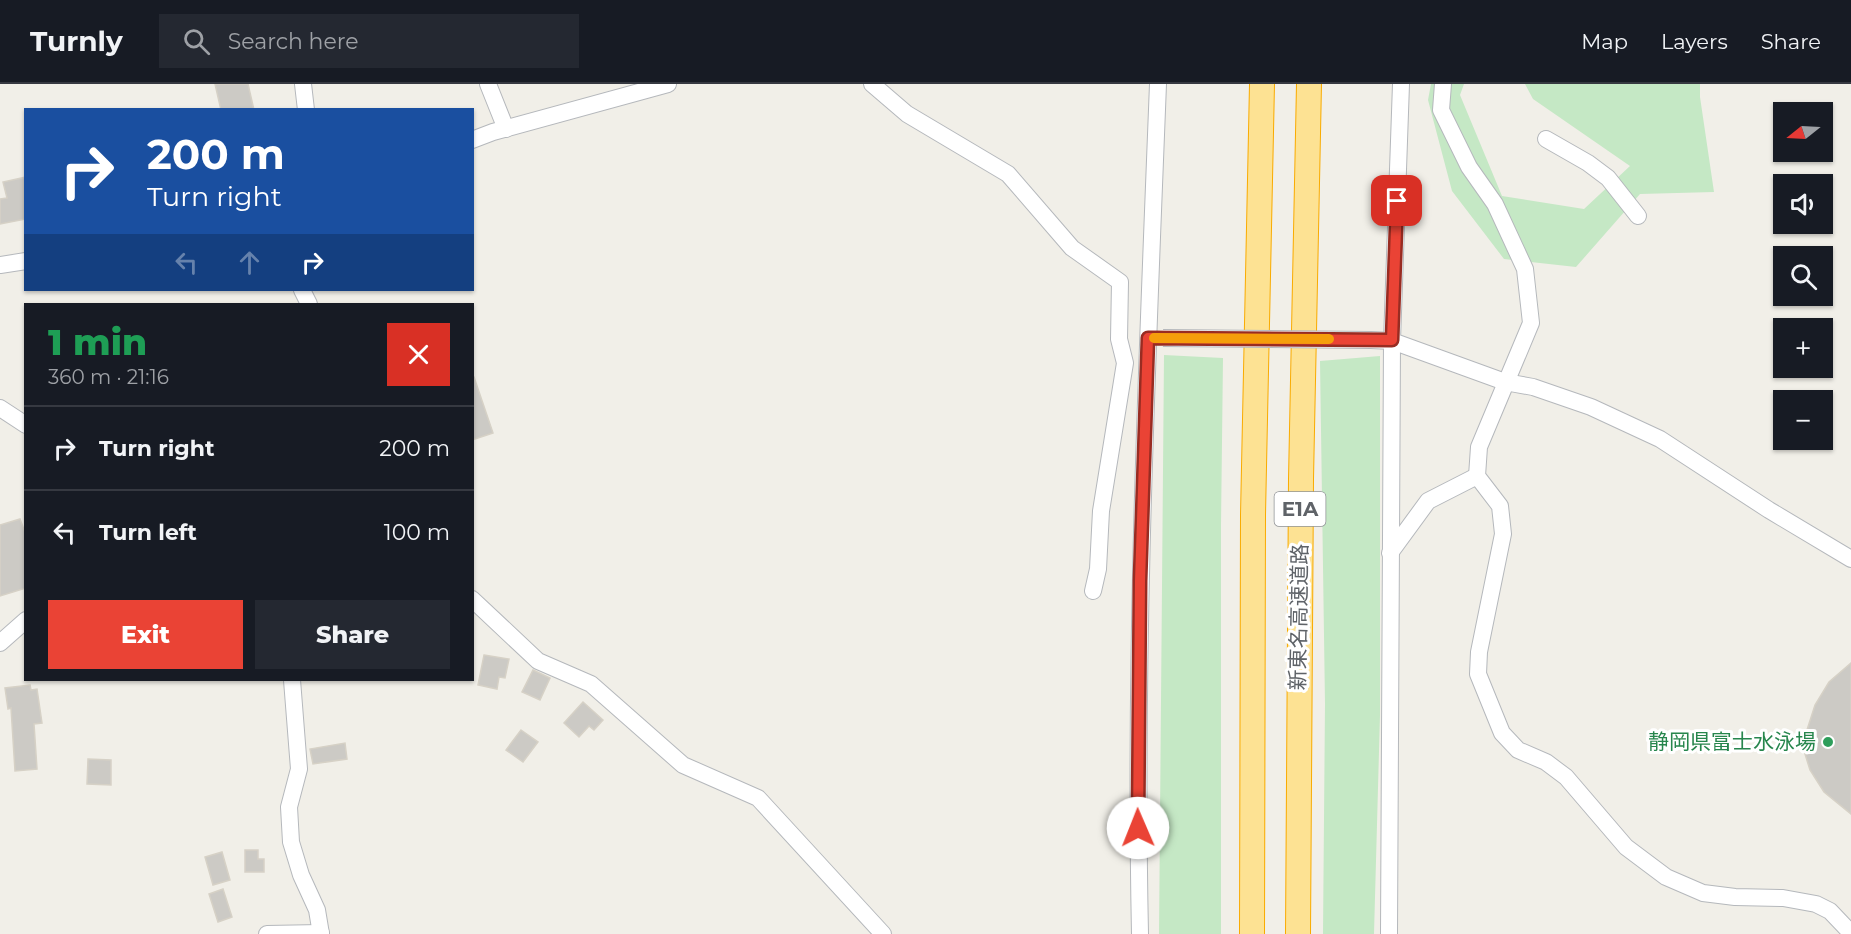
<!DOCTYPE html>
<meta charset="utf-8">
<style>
:root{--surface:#171b24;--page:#242831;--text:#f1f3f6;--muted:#9ea1a6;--line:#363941;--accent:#ea4335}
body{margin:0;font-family:Montserrat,"Noto Sans JP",sans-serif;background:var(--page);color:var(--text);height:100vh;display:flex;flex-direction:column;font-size:22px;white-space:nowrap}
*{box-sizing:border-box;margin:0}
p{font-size:20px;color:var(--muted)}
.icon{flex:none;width:33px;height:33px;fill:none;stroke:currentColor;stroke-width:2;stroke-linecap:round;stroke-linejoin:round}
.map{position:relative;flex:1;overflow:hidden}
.details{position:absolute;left:24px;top:219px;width:450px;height:378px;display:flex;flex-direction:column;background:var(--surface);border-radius:0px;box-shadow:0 2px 4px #0004}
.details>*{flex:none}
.top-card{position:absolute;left:24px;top:24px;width:450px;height:183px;border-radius:0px;box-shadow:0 2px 4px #0004;background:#1a4fa0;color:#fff;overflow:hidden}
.needle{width:39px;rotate:252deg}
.controls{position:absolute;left:1773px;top:18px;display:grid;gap:12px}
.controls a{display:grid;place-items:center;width:60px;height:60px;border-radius:0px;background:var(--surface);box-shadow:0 2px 4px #0004;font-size:30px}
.pin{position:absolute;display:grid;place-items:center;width:51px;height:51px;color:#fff;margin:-26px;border-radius:12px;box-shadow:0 3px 9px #0006}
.me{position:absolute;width:66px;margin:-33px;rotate:359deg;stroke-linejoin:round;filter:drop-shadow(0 0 4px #0008)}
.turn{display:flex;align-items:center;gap:21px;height:126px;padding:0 24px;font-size:27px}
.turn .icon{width:78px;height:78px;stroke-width:2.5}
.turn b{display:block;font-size:42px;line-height:51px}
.lanes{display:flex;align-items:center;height:57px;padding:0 24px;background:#0003;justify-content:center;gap:30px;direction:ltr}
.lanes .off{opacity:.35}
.round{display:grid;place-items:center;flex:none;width:63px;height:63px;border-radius:0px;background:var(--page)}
.head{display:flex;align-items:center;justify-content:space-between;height:102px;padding:0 24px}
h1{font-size:36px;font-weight:800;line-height:45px;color:#1e9e55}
.action{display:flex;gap:12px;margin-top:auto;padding:12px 24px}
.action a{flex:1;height:69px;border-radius:0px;background:var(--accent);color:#fff;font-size:24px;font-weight:800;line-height:69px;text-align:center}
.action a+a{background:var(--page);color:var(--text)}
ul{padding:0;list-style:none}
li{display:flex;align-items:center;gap:18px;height:84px;padding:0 24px;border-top:2px solid var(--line)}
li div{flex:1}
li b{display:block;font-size:22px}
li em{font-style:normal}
header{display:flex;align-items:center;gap:36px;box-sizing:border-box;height:84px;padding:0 30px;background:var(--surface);border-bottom:2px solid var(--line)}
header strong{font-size:28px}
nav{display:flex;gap:33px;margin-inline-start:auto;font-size:21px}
.search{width:420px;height:54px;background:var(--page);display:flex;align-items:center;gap:15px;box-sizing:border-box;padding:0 21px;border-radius:0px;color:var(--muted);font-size:22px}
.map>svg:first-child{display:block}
.green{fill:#c5e8c5}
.building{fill:#cccac5;stroke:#d6d1c6;stroke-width:1.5}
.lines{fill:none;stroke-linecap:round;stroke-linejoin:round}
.minor-casing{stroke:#b5b8bc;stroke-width:18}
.highway-casing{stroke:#f9ab00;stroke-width:26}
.minor{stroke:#fff;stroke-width:16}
.highway{stroke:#fde293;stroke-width:24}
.minor-bridge-casing{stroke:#b5b8bc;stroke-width:18;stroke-linecap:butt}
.minor-bridge{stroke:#fff;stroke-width:16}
.route-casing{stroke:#982c22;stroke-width:15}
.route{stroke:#ea4335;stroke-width:10}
.slow{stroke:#f59e0b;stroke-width:10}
.leisure-dot{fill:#2e9e5b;stroke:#fff;stroke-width:2}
.labels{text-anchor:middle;stroke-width:6;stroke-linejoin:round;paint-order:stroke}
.shield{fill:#fff;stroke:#8f9295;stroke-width:1.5}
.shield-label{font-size:20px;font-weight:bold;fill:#5f6368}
.street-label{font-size:21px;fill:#5f6368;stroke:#fff}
.leisure-label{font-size:21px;fill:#27864d;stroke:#fff;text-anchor:end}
</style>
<header>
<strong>Turnly</strong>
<div class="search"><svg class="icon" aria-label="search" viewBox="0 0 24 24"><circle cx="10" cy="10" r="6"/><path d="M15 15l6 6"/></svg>Search here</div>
<nav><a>Map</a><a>Layers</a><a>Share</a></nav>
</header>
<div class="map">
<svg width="1851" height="850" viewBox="0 0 1851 850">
<rect width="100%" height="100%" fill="#f1efe8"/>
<g class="green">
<path d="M 1431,0 L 1464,0 L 1460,11 L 1502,112 L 1584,125 L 1630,82 L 1533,15 L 1525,0 L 1700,0 L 1700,13 L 1714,108 L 1640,110 L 1576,183 L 1504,175 L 1452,107 L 1428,16 Z"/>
<path d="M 1164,271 L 1223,274 L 1221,441 L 1221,850 L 1159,850 Z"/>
<path d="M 1380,272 L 1380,631 L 1374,850 L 1323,850 L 1325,620 L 1320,277 Z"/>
</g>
<g class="building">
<path d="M 215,0 L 248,0 L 254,26 L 221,26 Z"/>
<path d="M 26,93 L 26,135 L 0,140 L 0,115 L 7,114 L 3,98 Z"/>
<path d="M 472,293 L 474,293 L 493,349 L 472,356 Z"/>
<path d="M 20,435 L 26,451 L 26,504 L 0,512 L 0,441 Z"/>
<path d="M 484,571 L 509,575 L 505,594 L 499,593 L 497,605 L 478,601 Z"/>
<path d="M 1851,579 L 1851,730 L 1824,708 L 1810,686 L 1805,670 L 1807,646 L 1815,621 L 1829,598 Z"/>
<path d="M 533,586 L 550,594 L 540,616 L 522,608 Z"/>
<path d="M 30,601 L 31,606 L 37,605 L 42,639 L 34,640 L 37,685 L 15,687 L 11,624 L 8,625 L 5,604 Z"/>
<path d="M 583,618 L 603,636 L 594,646 L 589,642 L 579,653 L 564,639 Z"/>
<path d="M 521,646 L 538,658 L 523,678 L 506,666 Z"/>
<path d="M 345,659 L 347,675 L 313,680 L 310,665 Z"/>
<path d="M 88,675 L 111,676 L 111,701 L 87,700 Z"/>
<path d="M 245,766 L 258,766 L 258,775 L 264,775 L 264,788 L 245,788 Z"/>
<path d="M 222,768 L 230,796 L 213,801 L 205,773 Z"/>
<path d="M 223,805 L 232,833 L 218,838 L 209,810 Z"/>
</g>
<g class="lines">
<g class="minor-casing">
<g id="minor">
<path d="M 303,0 L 306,26"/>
<path d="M 488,0 L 506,45"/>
<path d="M 872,0 L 907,30 L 1008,90 L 1072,164 L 1120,198 L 1119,255 L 1125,279 L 1101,427 L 1098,485 L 1093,507"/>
<path d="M 1443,0 L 1441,26 L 1469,83 L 1495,120 L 1525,185 L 1531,239 L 1479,363 L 1477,392 L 1500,422 L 1503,450 L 1479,568 L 1478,590 L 1502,649 L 1518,666 L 1546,678 L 1566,693 L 1626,763 L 1666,793 L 1703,809 L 1735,813 L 1783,814 L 1816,820 L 1830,827 L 1851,849"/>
<path d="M 1546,55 L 1588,79 L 1608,94 L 1638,132"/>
<path d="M 472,56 L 493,48 L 668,0"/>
<path d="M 0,181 L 26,177"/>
<path d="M 302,206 L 309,220"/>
<path d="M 1371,256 L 1392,257 L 1505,298 L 1533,303 L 1591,323 L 1660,355 L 1769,426 L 1851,475"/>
<path d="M 0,324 L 26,341"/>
<path d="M 1390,469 L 1428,417 L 1477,392"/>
<path d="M 472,515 L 538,577 L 591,600 L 683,681 L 758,714 L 883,850"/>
<path d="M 0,559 L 26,536"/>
<path d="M 292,596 L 299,685 L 289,723 L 291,758 L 301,791 L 317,826 L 321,850"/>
<path d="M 267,850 L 321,849"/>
<path d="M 1140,850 C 1134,566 1147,283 1158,0"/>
<path d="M 1389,850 L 1392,257 L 1401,0"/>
</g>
</g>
<g class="highway-casing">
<g id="highway">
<path d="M 1252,850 L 1253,431 L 1262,0"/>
<path d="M 1298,850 L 1301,395 L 1309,0"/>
</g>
</g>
<use href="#minor" class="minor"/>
<use href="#highway" class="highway"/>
<g class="minor-bridge-casing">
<path id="minor-bridge" d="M 1163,254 L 1371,256"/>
</g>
<use href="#minor-bridge" class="minor-bridge"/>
</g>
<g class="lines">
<g class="route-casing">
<path id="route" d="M 1138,744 L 1140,497 L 1148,254 L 1392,256 L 1397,117"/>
</g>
<use href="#route" class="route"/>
<path class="slow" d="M 1154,254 L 1329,255"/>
</g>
<circle class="leisure-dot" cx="1828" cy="658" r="6"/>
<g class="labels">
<rect class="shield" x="1274.5" y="408" width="51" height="34" rx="4.5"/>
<g class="shield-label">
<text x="1300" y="432">E1A</text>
</g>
<g class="street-label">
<text transform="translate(1299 533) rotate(-89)" y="7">新東名高速道路</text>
</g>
<g class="leisure-label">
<text x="1816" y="665">静岡県富士水泳場</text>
</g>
</g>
</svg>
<div class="controls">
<a><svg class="needle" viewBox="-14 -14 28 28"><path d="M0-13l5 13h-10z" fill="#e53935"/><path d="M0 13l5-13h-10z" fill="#9ea1a6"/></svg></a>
<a><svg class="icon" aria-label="sound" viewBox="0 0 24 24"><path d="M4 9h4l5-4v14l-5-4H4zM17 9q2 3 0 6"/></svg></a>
<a><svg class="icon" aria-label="search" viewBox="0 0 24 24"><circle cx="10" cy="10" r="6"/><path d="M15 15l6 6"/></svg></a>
<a>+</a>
<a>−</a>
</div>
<div class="pin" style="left:1397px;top:117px;background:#d93025"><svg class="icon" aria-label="arrive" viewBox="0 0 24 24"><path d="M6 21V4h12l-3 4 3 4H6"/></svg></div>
<svg class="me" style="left:1138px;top:744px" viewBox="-20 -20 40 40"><circle r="19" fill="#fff"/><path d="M0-13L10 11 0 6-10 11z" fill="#ea4335"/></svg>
<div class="top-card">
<div class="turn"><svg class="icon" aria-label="right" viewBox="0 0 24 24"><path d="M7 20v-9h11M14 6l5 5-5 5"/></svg><div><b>200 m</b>Turn right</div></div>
<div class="lanes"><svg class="icon off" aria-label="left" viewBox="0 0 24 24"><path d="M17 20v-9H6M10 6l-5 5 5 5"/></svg><svg class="icon off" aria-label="ahead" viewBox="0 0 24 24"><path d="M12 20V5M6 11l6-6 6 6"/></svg><svg class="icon" aria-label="right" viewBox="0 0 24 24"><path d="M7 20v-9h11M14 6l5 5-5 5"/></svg></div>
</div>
<section class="details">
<div class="head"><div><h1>1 min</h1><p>360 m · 21:16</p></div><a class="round" style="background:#d93025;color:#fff"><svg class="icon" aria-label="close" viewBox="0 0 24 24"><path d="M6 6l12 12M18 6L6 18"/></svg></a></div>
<ul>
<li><svg class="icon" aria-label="right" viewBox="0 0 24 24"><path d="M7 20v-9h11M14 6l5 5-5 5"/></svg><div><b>Turn right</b></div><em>200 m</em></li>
<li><svg class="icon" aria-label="left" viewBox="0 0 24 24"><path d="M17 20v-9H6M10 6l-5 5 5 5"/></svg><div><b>Turn left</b></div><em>100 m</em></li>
</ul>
<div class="action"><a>Exit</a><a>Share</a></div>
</section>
</div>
